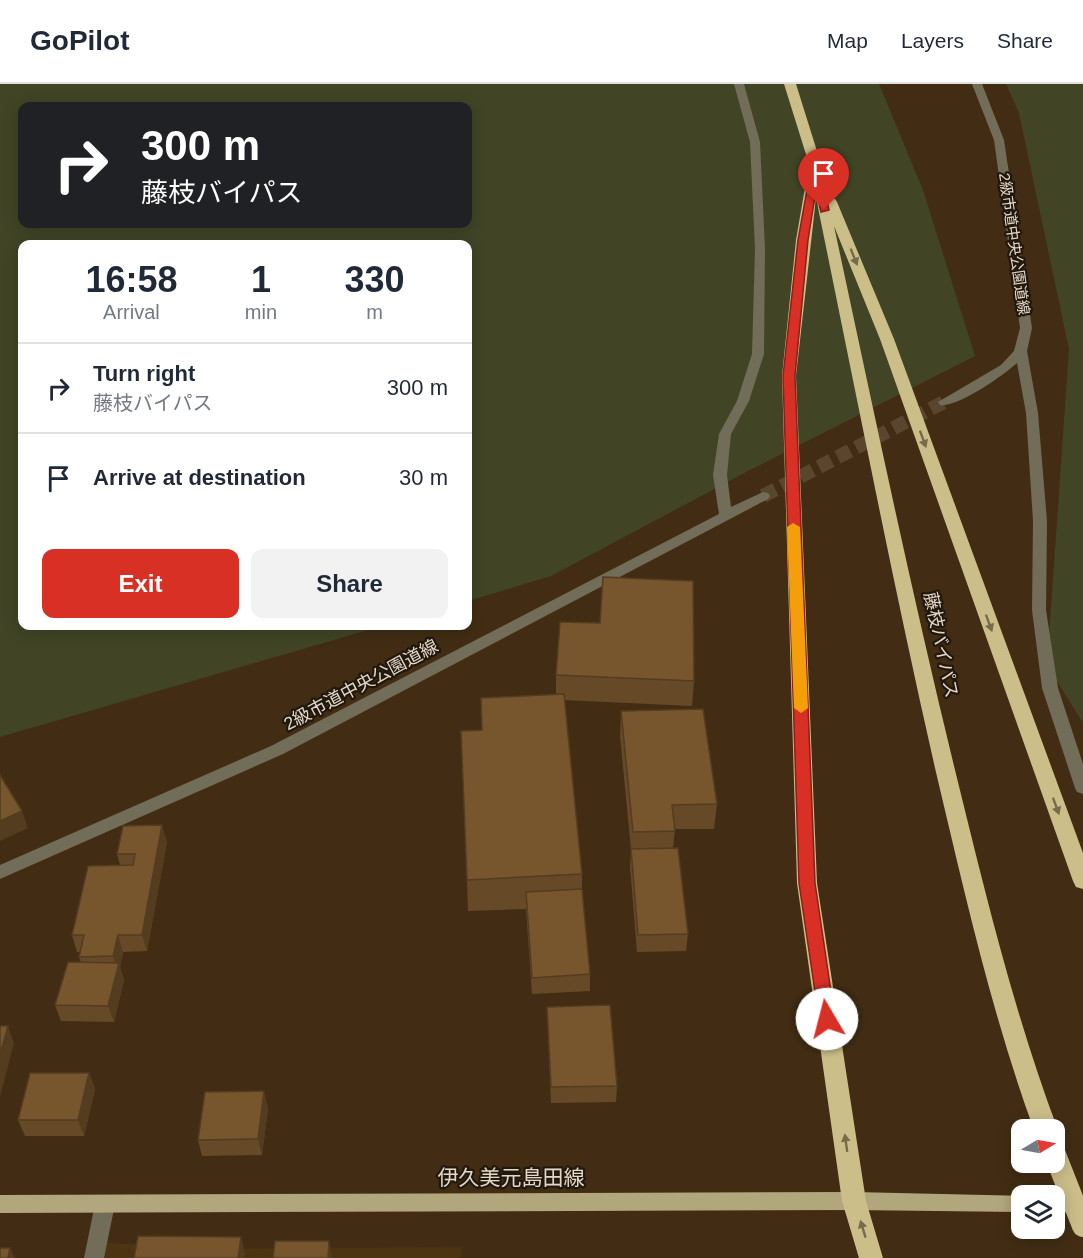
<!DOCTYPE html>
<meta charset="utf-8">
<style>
:root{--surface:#fff;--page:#f2f2f3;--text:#1f2937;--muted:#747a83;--line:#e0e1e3;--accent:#d93025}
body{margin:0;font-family:Arial,"Noto Sans JP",sans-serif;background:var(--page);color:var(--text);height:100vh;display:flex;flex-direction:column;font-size:22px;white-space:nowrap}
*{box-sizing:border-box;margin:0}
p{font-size:20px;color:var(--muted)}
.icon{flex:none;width:33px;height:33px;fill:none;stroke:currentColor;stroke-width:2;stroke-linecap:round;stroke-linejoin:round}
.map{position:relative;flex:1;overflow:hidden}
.details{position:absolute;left:18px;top:156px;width:454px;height:390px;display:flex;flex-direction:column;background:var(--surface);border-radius:12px;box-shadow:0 3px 15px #0003}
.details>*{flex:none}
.top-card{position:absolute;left:18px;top:18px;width:454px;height:126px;border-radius:12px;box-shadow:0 3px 15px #0003;background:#202124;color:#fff;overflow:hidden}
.needle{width:39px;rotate:80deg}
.tools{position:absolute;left:1011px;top:1035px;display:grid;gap:12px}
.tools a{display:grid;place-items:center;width:54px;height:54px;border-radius:12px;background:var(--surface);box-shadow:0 3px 15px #0003;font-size:30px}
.pin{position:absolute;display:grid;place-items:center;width:51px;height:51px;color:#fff;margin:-62px -26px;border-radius:50% 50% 50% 0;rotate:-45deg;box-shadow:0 0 6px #0007}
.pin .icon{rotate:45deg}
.me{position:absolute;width:66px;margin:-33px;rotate:352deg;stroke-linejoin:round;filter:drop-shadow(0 0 4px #0008)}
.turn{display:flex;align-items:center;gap:21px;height:126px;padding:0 24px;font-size:27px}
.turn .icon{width:78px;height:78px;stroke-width:2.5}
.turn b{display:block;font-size:42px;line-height:51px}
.eta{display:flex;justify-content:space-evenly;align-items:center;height:102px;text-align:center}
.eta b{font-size:36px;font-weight:600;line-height:42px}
.primary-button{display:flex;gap:12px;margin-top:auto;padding:12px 24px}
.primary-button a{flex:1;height:69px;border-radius:12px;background:var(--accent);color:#fff;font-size:24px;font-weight:600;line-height:69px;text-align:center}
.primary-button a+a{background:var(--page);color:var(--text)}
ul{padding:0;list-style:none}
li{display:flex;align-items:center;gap:18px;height:90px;padding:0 24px;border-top:2px solid var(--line)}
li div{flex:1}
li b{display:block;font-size:22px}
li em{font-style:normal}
header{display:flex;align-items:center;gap:36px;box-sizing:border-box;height:84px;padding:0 30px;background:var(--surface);border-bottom:2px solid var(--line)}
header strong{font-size:28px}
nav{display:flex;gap:33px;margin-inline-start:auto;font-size:21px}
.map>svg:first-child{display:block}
.built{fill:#4c3312}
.green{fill:#414526;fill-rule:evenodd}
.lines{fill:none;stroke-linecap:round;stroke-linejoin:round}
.minor-tunnel{stroke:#5a462f;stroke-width:14;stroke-dasharray:14 7;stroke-linecap:butt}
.minor{fill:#726d58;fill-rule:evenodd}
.major{fill:#b2a77c;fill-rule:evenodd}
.highway{fill:#cbbe89;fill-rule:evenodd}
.highway-bridge{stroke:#cbbe89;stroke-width:22}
.wall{fill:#664a27}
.shaded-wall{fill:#533c20}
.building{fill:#77562d;stroke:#533c20;stroke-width:1.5}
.oneway{fill:#766b4b}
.route{fill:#d93025;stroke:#8d1f18;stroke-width:1.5}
.slow{fill:#f59e0b}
.labels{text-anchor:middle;stroke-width:4.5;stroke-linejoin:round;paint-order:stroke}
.far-street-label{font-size:15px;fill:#e4d7c8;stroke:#21180d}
.street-label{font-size:18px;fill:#e4d7c8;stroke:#21180d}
.near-street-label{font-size:21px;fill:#e4d7c8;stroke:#21180d}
</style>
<header>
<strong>GoPilot</strong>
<nav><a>Map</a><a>Layers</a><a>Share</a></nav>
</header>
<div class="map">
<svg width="1083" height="1174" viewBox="0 0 1083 1174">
<rect width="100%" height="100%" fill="#422d14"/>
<path class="built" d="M 97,1158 L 206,1165 L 462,1163 L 461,1174 L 94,1174 Z"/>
<g class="green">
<path d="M 0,0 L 879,0 L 923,106 L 975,272 L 750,386 L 551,492 L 468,517 L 468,160 L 22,160 L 22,542 L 382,542 L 0,653 ZM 22,22 L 468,22 L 468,140 L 22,140 Z"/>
<path d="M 1006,0 L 1083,0 L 1083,639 L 1047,581 L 1069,265 L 1019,29 Z"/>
</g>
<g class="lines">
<path class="minor-tunnel" d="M 763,412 L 944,318"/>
<g class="minor">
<path d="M 734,0 L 744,0 L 760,58 L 765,165 L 764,270 L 749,317 L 731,350 L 727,391 L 731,423 L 763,408 L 768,409 L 770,412 L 768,415 L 283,670 L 0,795 L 0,781 L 271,662 L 719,430 L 713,391 L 719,350 L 737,317 L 752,270 L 755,165 L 750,58 Z"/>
<path d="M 972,0 L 982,0 L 1004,56 L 1032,244 L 1027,267 L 1038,329 L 1047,437 L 1046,526 L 1058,604 L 1083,680 L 1083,710 L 1077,708 L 1075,704 L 1042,604 L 1032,526 L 1033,437 L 1026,329 L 1017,279 C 1004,291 957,324 940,321 L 938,318 L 1001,281 L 1014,267 L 1020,244 L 994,56 Z"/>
<path d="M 105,1111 L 112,1113 L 115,1120 L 104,1174 L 84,1174 L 95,1120 L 98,1113 Z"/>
</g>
<g class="major">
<path d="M 854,1108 L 1027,1112 L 1022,1112 L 1022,1128 L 854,1126 L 0,1129 L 0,1111 Z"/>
<path d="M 1054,1110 L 1083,1111 L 1083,1129 L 1054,1128 L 1054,1112 L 1049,1112 Z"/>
</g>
<path class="highway" d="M 784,0 L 796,0 L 821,80 L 829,115 L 835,115 L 837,118 L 894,255 L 1083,769 L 1083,805 L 1076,803 L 1073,797 L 880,255 L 834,142 C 873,324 911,506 955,686 C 985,808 1014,929 1058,1046 L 1054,1053 L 1054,1046 L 1034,1046 C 991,928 964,806 935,684 C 892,495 855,304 816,114 L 796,292 L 817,799 L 866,1117 L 883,1174 L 859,1174 L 842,1117 L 797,799 L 782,292 L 796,156 L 809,80 Z"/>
<path class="highway-bridge" d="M 1054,1068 L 1083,1142"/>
</g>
<g class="wall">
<path d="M 600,539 L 694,597 L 692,622 L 564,616 L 582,790 L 582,805 L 590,890 L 590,907 L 532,910 L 526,825 L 468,827 L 467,796 L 482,646 L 556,611 L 556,591 Z"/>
<path d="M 621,627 L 717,720 L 714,745 L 675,745 L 673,764 L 688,850 L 686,867 L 637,868 L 630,782 L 631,765 L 620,652 Z"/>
<path d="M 167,758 L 147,867 L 123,868 L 120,883 L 124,896 L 114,938 L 61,937 L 55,921 L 81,879 L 79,873 L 80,868 L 77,868 L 72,851 L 120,781 L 117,770 Z"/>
<path d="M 547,923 L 617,1002 L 616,1018 L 551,1019 Z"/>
<path d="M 89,989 L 95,1005 L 84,1052 L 25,1052 L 18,1036 Z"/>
<path d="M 268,1024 L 262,1071 L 202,1072 L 198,1056 Z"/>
</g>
<g class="shaded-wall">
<path d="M 22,727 L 28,744 L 0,757 L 0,737 Z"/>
<path d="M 162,741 L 167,758 L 147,867 L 142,851 Z"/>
<path d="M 118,851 L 123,868 L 120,883 L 124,896 L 114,938 L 108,922 L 117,885 L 113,872 Z"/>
<path d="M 8,942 L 14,959 L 0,1013 L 0,971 Z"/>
<path d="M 89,989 L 95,1005 L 84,1052 L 78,1036 Z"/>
<path d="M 264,1007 L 268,1024 L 262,1071 L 258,1055 Z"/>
<path d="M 241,1153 L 245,1168 L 244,1174 L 238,1174 Z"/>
<path d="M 329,1157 L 332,1173 L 332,1174 L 328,1174 Z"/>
<path d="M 10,1164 L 15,1174 L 8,1174 Z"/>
</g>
<g class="building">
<path d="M 603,493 L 693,497 L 694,597 L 556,591 L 560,538 L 600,539 Z"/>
<path d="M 564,610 L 582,790 L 467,796 L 461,647 L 482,646 L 481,614 Z"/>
<path d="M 703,625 L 717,720 L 672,721 L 675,747 L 633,748 L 621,627 Z"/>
<path d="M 0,691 L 22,727 L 0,737 Z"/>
<path d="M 162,741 L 142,851 L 118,851 L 113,872 L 79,873 L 84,851 L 72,851 L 88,782 L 133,781 L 135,770 L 117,770 L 123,742 Z"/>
<path d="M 678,764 L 688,850 L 638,851 L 631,765 Z"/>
<path d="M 582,805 L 590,890 L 532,894 L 526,808 Z"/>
<path d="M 68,878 L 119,879 L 108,922 L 55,921 Z"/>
<path d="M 610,921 L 617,1002 L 551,1003 L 547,923 Z"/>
<path d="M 0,942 L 8,942 L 0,971 Z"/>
<path d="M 30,989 L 89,989 L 78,1036 L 18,1036 Z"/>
<path d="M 264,1007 L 258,1055 L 198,1056 L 205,1008 Z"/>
<path d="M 138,1152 L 241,1153 L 238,1174 L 134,1174 Z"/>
<path d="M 275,1157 L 329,1157 L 328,1174 L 273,1174 Z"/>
<path d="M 0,1164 L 10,1164 L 8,1174 L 0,1174 Z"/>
</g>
<defs><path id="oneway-solid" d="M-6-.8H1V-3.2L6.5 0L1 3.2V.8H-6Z" transform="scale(1.5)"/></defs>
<g class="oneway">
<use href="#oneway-solid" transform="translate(854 173) rotate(68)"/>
<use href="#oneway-solid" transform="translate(923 355) rotate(70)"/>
<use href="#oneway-solid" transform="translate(989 539) rotate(70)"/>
<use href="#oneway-solid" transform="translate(1056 722) rotate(70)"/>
<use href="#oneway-solid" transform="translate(846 1059) rotate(-98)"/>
<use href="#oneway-solid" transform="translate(863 1145) rotate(-107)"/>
</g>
<path class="route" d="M 812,78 L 819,80 L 829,126 L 821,128 L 816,106 L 808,156 L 795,292 L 815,799 L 835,935 L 833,940 L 827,942 L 821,940 L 819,935 L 799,799 L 783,292 L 798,156 Z"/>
<path class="slow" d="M 793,439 L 800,443 L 808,624 L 801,629 L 794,624 L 787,443 Z"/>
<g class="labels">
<g class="far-street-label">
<text transform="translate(1014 160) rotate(82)" y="5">2級市道中央公園道線</text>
</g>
<g class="street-label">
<text transform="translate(941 561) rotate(78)" y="6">藤枝バイパス</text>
<text transform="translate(361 601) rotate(-28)" y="6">2級市道中央公園道線</text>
</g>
<g class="near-street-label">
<text x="511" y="1101">伊久美元島田線</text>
</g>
</g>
</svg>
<div class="tools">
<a><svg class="needle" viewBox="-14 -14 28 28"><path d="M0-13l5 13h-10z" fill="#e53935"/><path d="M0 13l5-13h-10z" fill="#747a83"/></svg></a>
<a><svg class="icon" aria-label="layers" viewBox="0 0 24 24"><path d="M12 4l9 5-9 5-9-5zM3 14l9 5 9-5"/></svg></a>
</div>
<div class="pin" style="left:824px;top:126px;background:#d93025"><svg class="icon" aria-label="arrive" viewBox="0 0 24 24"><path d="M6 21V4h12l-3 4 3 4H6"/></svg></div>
<svg class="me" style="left:827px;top:935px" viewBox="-20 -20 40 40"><circle r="19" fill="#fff"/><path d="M0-13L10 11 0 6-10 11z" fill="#d93025"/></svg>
<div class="top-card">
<div class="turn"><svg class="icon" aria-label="right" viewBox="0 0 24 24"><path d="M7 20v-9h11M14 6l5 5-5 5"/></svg><div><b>300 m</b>藤枝バイパス</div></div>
</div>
<section class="details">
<div class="eta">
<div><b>16:58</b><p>Arrival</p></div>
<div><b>1</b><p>min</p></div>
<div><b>330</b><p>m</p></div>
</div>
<ul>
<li><svg class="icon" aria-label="right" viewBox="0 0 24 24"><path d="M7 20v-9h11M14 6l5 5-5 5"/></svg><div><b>Turn right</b><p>藤枝バイパス</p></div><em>300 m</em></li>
<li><svg class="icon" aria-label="arrive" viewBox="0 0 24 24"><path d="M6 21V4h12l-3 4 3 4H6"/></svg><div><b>Arrive at destination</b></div><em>30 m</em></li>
</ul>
<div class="primary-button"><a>Exit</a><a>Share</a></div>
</section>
</div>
